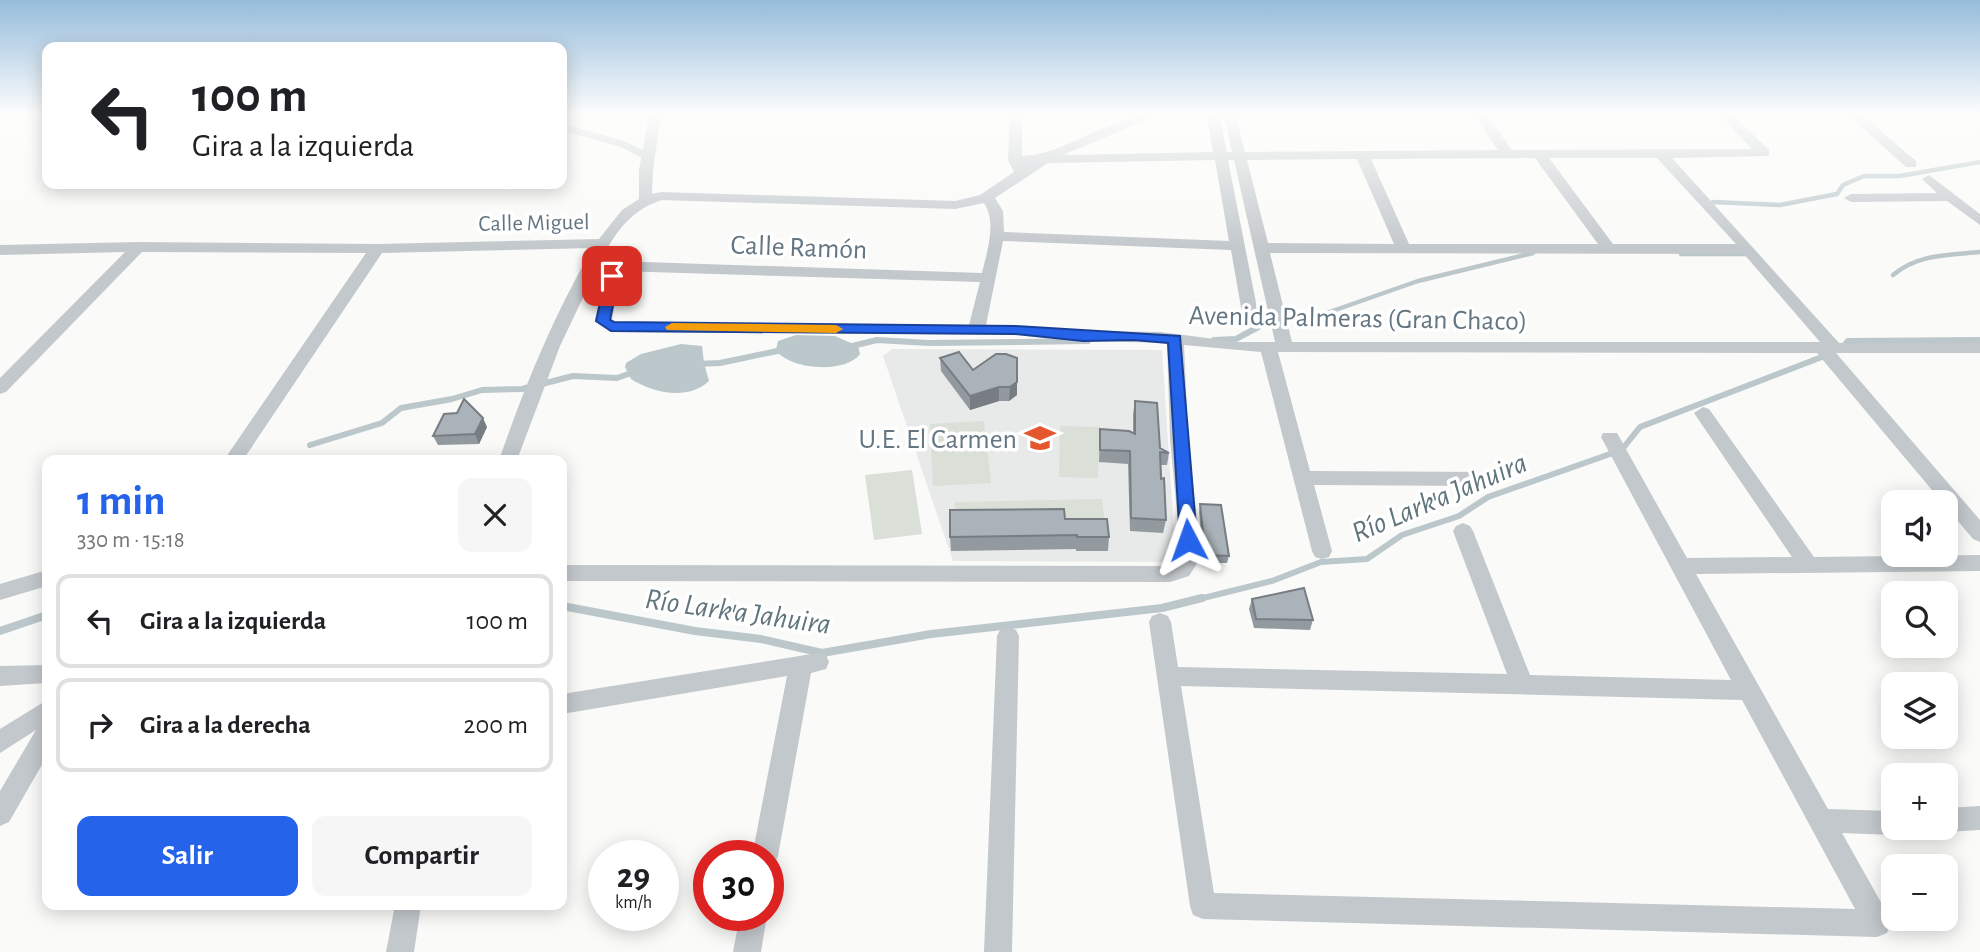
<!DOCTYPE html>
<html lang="es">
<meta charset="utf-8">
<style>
:root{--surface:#fff;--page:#f6f6f6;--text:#202124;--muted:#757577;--line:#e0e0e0;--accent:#2563eb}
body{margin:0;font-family:"Alegreya Sans",sans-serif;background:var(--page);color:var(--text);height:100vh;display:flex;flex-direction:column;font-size:26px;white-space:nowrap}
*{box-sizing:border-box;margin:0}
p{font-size:23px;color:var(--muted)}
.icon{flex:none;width:38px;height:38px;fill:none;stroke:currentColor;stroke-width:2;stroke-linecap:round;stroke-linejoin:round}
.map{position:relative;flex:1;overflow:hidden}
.panel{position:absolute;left:42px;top:455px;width:525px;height:455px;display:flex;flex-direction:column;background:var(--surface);border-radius:14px;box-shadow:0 4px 18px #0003}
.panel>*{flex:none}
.banner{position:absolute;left:42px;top:42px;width:525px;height:147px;border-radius:14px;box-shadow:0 4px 18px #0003;background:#fff;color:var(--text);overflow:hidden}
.tools{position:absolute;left:1881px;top:490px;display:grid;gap:14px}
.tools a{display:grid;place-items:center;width:77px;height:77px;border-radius:14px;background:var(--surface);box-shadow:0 4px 18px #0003;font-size:35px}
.speed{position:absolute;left:588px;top:840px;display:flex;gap:14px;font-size:35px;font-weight:700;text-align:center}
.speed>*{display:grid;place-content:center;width:91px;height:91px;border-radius:50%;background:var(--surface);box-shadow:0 4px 18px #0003;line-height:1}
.speed small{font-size:18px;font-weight:400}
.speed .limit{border:10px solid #d22;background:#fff;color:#111}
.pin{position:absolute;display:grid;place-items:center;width:60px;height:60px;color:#fff;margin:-30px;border-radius:14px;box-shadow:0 4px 10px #0006}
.me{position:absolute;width:77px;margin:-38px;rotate:356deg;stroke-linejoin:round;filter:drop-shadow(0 0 5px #0008)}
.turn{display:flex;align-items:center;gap:24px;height:147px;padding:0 35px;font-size:32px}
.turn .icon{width:91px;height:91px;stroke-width:2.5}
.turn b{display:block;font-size:49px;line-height:60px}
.round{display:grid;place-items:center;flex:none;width:74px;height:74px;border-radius:14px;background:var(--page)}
.head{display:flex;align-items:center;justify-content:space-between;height:119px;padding:0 35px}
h1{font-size:42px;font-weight:600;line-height:52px;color:var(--accent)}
.cta{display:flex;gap:14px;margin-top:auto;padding:14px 35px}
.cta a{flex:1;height:80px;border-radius:14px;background:var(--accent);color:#fff;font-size:28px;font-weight:600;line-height:80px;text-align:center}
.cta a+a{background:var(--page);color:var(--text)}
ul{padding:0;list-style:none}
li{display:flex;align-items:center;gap:21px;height:94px;margin:0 14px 10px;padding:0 21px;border:4px solid var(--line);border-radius:14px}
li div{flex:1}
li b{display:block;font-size:26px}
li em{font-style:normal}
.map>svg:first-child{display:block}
.built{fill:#e8e9e9}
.green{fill:#dadfd7}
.water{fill:#bbc7cb}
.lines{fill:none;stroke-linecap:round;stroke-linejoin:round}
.stream-far2{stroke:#bbc7cb;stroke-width:4.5}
.stream-far1{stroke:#bbc7cb;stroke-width:6}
.stream{stroke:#bbc7cb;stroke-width:8}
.service{stroke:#c3c8cc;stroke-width:7}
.minor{fill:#c3c8cc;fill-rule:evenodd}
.wall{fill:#929a9f}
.shaded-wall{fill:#777d82}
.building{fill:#aab3b9;stroke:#777d82;stroke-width:2}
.route{fill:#2563eb;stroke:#184099;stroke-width:2}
.slow{fill:#f59e0b}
.labels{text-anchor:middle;stroke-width:7;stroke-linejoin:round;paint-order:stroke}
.far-street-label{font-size:23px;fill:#657683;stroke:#fff}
.street-label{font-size:28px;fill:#657683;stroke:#fff}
.poi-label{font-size:28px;fill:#657683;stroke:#fff;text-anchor:end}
.water-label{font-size:30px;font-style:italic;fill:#60757c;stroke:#fff}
</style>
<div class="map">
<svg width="1980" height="952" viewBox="0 0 1980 952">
<rect width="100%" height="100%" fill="#fafaf8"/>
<path class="built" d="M 892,349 L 1162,350 L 1176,562 L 953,561 L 883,356 Z"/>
<g class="green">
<path d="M 984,421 L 991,483 L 933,486 L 930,424 Z"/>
<path d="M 1060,426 L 1100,427 L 1098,478 L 1059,477 Z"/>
<path d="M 912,470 L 922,534 L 874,540 L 865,475 Z"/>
<path d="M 1102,499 L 1106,533 L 956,524 L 955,502 Z"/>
</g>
<g class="water">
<path d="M 796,335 L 835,336 L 858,346 L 860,354 C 846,374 789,370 776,350 L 778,341 Z"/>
<path d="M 681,344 L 702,346 L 704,363 L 709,381 C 688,401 653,393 631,379 L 625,367 L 626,363 L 641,354 Z"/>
</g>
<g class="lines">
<g class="stream-far2">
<path d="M 1708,206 L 1713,202 L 1780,205 L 1837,194 L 1843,185 L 1864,176 L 1900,176 L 1980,162"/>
<path d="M 1681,254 L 1748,254 L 1746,252"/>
<path d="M 1893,275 C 1918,254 1948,255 1980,252"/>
<path d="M 1290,319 L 1321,315 L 1418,281 L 1533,253"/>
<path d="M 1258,327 L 1268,322"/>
</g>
<g class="stream-far1">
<path d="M 1214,340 L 1236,339 L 1262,325"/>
<path d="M 852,346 L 877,340 L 929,343 L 1088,341"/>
<path d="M 1843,347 L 1848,341 L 1980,340"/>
<path d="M 697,364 L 720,363 L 782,350"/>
<path d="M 310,445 L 382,423 L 401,408 L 452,399 L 482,390 L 522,389 L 573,376 L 617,378 L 634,372"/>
<path d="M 1195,600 L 1272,581 L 1321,562 L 1367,559 L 1402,535 L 1459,516 L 1488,497 L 1610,454 L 1624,447 L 1640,427 L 1827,355"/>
</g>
<g class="stream">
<path d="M 562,606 L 695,631 L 761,639 L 822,653 L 931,634 L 1162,608 L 1202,598"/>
<path d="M 0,631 L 47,615"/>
</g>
<path class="service" d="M 562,127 L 622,144 L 649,157"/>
<g class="minor">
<path d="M 649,115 L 661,115 L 653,170 L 652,194 L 661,192 L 955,201 L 980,195 L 1014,172 L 1008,160 L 1010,115 L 1022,115 L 1022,156 C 1068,155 1105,115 1158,115 L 1063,155 L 1213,152 L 1207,115 L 1219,115 L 1227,152 L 1232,152 L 1224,115 L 1236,115 L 1245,152 L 1498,150 L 1474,115 L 1487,115 L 1512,150 L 1752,149 L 1720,115 L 1733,115 L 1769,150 L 1769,156 L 1672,158 L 1839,343 L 1980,343 L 1980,353 L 1836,353 L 1980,520 L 1980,542 L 1973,539 L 1946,507 L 1946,502 L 1942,502 L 1817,353 L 1278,352 L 1310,471 L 1486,472 L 1493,474 L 1496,479 L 1493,484 L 1486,486 L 1314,485 L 1332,551 L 1329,557 L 1322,559 L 1315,557 L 1312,551 L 1261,352 L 1184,345 L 1188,438 L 1201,557 L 1189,576 L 1170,582 L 562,581 L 562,565 L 1170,566 L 1175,564 L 1181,556 L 1170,438 L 1167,343 L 1083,341 L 1015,335 L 611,332 L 595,321 L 604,276 L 599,264 L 560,346 L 517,460 L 499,460 C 524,388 554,314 593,248 L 382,253 L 243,460 L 224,460 L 366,253 L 142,252 L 6,392 L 0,394 L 0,378 L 125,252 L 0,255 L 0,245 L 138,242 L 377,244 L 599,239 L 622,210 L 639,199 L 639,170 ZM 1535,158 L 1598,244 L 1409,244 L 1371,159 ZM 1549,158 L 1657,158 L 1736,244 L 1613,244 ZM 1357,159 L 1394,244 L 1268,243 L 1247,160 ZM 1215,160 L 1229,241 L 1004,232 L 1003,211 L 995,198 L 1048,163 ZM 1228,160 L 1234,160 L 1275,342 L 1238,342 L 1160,332 L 1083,331 L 986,325 L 1003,241 L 1231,250 L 1242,313 L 1244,316 L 1256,316 L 1258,313 ZM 662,200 L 955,209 L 984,203 C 997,222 987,252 982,273 L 613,261 L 607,249 C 620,226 636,208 662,200 ZM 1270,253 L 1744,254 L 1820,342 L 1292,342 ZM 618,271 L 980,282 L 969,325 L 615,322 L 612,319 L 620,276 Z"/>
<path d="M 1848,115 L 1862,115 L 1916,161 L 1916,167 L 1906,167 Z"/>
<path d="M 1929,175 L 1980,214 L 1980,225 L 1947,201 L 1851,202 L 1844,198 L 1851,194 L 1937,193 L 1922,179 Z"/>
<path d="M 1703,407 L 1709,409 L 1814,557 L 1980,555 L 1980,571 L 1696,574 L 1828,809 L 1894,811 L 1894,828 L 1905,828 L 1903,831 L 1894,835 L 1842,833 L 1887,913 L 1891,923 L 1887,933 L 1877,937 L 1203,919 L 1193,915 L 1190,906 L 1149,622 L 1152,616 L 1160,613 L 1168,616 L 1171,622 L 1178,667 L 1507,674 L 1453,531 L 1456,526 L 1463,523 L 1470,526 L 1473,531 L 1530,675 L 1731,680 L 1601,437 L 1603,433 L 1617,433 L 1687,558 L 1792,557 L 1694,413 ZM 1181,686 L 1742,700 L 1855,909 L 1214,893 Z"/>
<path d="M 47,570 L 47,586 L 0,600 L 0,584 Z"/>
<path d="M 1008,627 L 1016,630 L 1019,636 L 1012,952 L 984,952 L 997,636 L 1000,630 Z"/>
<path d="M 818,653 L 826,655 L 829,662 L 826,669 L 811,673 L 778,856 L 774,865 L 768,867 L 768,856 L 752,856 L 787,676 L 562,714 L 562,694 Z"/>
<path d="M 47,665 L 47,683 L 0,686 L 0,666 Z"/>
<path d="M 47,700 L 47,723 L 45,724 L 47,724 L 47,756 L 9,822 L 0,826 L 0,791 L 36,730 L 0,753 L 0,729 Z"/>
<path d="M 1980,806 L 1980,830 L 1946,832 L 1937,828 L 1946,828 L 1946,808 Z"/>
<path d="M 395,905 L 421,905 L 414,952 L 386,952 Z"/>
<path d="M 740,915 L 767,915 L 761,952 L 733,952 Z"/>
</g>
</g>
<g class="wall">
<path d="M 940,358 L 973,370 L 1017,382 L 1017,395 L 1009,401 L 999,401 L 970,410 L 941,371 Z"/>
<path d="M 1135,401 L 1160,448 L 1169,453 L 1167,465 L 1161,465 L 1166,520 L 1163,533 L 1130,531 L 1128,464 L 1099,462 L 1100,429 L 1133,433 L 1133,414 Z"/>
<path d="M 487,427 L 479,444 L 438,445 L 433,436 Z"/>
<path d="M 1200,504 L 1229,556 L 1227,563 L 1201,563 L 1203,554 L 1199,512 Z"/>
<path d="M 1065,519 L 1109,537 L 1108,551 L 1076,551 L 1076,549 L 951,551 L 950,537 Z"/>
<path d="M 1252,599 L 1313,620 L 1310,630 L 1254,628 L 1249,609 Z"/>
</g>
<g class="shaded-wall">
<path d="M 1017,382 L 1017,395 L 1009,401 L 1010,387 Z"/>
<path d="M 999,387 L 999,401 L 970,410 L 970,396 Z"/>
<path d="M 483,418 L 487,427 L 479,444 L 475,434 Z"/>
</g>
<g class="building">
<path d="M 959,352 L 973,370 L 996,354 L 1006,354 L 1017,358 L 1017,382 L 1010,387 L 999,387 L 970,396 L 940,358 Z"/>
<path d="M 464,399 L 483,418 L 475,434 L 433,436 L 444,414 L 457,413 Z"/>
<path d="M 1135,401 L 1157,403 L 1160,448 L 1169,453 L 1160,452 L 1161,479 L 1164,478 L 1166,520 L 1131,518 L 1130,451 L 1100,450 L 1100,429 L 1129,431 L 1135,434 Z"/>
<path d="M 1200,504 L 1221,505 L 1229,556 L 1203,555 L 1205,550 Z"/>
<path d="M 1064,509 L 1065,519 L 1107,519 L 1109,537 L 1077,537 L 1077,535 L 950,537 L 950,510 Z"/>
<path d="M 1304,588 L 1313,620 L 1256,619 L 1252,599 Z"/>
</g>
<linearGradient id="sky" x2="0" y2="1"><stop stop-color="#96bcdc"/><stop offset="0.46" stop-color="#fdfdfc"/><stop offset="1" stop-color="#fdfdfc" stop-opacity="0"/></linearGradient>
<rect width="1980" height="248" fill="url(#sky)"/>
<path class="route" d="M 612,272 L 619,276 L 610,320 L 614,322 L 1015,326 L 1180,336 L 1197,540 L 1188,546 L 1180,540 L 1168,343 L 1134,340 L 1083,341 L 1015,334 L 611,331 L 596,321 L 606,276 Z"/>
<path class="slow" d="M 672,323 L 836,325 L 843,329 L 836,333 L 667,330 L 665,327 Z"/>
<defs>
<g id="school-bare" transform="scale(2.415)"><path d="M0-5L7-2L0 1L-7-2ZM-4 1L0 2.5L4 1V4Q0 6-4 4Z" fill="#e4572e" stroke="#fff" stroke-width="2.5" paint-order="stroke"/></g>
</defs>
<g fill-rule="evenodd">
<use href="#school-bare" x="1040" y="438"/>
</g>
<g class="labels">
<g class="far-street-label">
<text transform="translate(534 222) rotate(-1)" y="8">Calle Miguel</text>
</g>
<g class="street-label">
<text transform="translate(799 246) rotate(2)" y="10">Calle Ramón</text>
<text transform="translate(1358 317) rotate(1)" y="10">Avenida Palmeras (Gran Chaco)</text>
</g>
<g class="poi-label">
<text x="1017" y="448">U.E. El Carmen</text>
</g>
<g class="water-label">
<text transform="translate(1439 497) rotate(-23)" y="10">Río Lark’a Jahuira</text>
<text transform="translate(738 611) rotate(8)" y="10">Río Lark’a Jahuira</text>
</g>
</g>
</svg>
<div class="tools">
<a><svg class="icon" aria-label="sound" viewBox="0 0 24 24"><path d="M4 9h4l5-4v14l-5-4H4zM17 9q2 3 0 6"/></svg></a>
<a><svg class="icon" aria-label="search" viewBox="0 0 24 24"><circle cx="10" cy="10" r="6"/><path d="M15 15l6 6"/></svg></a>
<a><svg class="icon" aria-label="layers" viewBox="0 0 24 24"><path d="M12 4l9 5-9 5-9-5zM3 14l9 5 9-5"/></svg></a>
<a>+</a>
<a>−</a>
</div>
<div class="speed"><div>29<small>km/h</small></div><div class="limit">30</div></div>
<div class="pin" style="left:612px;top:276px;background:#d93025"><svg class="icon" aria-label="arrive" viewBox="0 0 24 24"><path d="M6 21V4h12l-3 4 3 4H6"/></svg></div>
<svg class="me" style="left:1188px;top:540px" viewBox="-20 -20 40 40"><path d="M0-17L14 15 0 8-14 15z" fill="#2563eb" stroke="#fff" stroke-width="4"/></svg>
<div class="banner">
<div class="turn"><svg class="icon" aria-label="left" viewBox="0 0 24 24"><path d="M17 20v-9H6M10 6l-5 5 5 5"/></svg><div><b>100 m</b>Gira a la izquierda</div></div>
</div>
<section class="panel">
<div class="head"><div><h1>1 min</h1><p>330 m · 15:18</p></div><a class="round"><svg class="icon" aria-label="close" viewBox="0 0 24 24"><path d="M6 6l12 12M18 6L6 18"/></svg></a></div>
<ul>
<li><svg class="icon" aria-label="left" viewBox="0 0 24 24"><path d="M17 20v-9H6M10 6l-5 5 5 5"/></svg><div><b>Gira a la izquierda</b></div><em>100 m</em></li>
<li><svg class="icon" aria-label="right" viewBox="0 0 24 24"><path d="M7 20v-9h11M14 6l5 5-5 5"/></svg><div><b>Gira a la derecha</b></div><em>200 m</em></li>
</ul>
<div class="cta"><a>Salir</a><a>Compartir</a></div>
</section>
</div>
